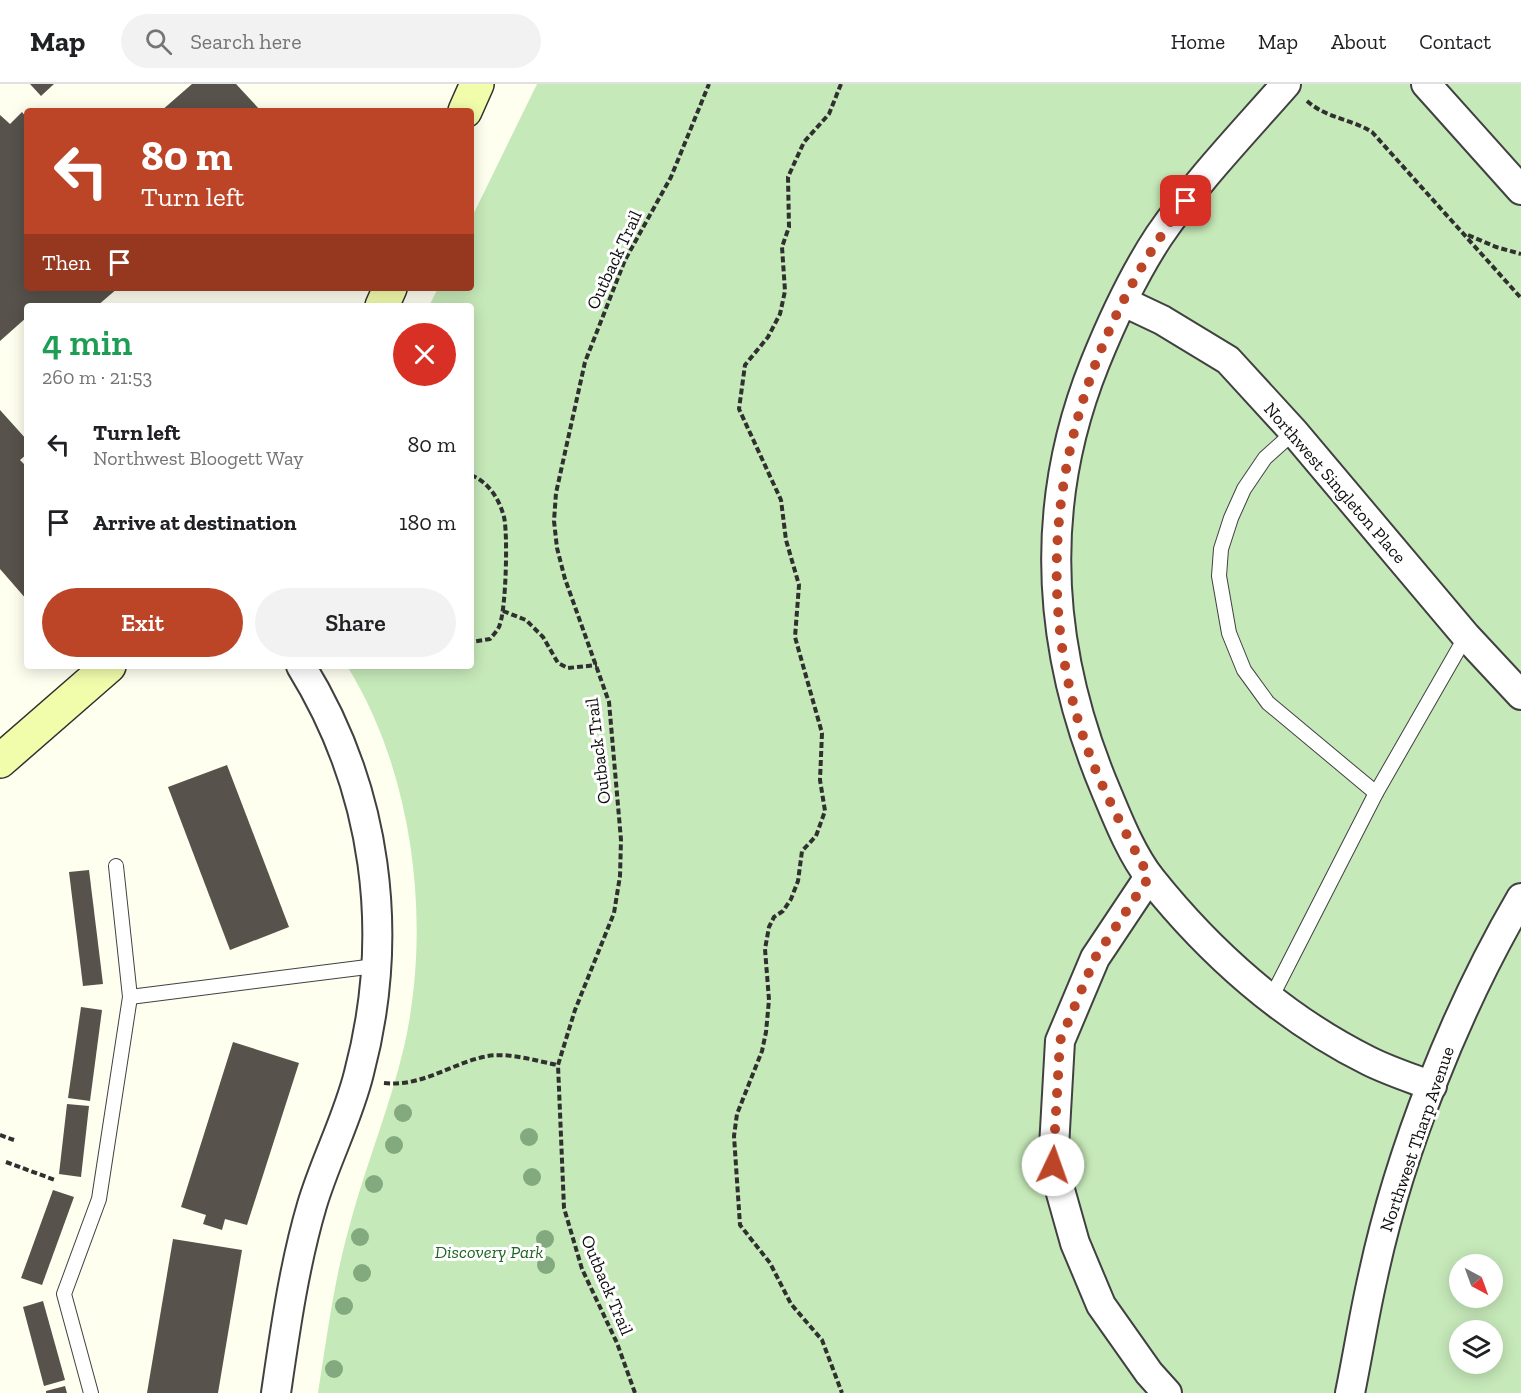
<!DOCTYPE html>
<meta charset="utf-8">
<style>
:root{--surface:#fff;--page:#f2f2f2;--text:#202124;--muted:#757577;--line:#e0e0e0;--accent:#bc4528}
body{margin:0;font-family:"Zilla Slab",serif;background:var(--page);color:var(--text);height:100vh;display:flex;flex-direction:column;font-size:22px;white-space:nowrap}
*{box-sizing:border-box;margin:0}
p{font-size:20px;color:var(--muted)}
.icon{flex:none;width:33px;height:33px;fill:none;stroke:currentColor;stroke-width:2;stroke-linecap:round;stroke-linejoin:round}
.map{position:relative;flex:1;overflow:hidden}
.drawer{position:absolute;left:24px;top:219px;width:450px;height:366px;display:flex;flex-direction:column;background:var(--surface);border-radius:6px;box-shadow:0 3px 15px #0003}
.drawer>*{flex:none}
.guide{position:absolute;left:24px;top:24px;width:450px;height:183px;border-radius:6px;box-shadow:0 3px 15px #0003;background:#bc4528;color:#fff;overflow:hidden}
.needle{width:39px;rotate:139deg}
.tools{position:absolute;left:1449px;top:1170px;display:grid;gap:12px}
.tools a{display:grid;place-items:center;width:54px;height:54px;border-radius:50%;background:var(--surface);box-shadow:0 3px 15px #0003;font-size:30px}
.pin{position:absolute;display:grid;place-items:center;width:51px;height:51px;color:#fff;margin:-26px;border-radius:12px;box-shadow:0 3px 9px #0006}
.me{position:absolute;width:66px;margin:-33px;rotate:3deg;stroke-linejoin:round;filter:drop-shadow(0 0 4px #0008)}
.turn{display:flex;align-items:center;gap:21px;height:126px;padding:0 18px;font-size:27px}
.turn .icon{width:78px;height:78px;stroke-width:2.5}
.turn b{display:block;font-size:42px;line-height:51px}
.then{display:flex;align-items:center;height:57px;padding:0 18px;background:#0003;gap:12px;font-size:22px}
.round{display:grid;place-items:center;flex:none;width:63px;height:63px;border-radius:32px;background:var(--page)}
.summary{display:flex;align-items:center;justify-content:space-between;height:102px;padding:0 18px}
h1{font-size:36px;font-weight:600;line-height:45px;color:#1e9e55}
.action{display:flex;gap:12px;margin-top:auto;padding:12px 18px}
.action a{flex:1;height:69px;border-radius:36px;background:var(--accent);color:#fff;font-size:24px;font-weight:600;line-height:69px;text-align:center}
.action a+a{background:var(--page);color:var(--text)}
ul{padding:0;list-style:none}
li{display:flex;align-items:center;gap:18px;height:78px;padding:0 18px}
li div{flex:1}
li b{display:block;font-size:22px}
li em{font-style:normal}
header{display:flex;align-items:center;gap:36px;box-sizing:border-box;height:84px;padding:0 30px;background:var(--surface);border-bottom:2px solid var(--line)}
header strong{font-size:28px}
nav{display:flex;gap:33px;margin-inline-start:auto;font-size:21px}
.search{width:420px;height:54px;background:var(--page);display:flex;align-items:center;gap:15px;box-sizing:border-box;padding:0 21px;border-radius:33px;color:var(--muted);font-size:22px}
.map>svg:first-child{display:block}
.green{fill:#c6e9b9;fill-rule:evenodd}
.building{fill:#57524b}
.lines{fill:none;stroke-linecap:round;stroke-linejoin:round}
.lane-casing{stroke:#414141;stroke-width:16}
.street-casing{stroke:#414141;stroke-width:32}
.secondary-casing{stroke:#303030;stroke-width:36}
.path{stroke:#303030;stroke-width:4;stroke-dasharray:6 3;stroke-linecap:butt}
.lane{stroke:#fff;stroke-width:14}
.street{stroke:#fff;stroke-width:28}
.secondary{stroke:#f2fdac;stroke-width:33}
.tree{fill:#83aa7e}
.route{stroke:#bc4528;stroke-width:10;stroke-dasharray:0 18}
.labels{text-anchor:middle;stroke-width:6;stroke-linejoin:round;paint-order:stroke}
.street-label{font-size:18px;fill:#0e0e0e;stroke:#fff}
.park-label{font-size:18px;font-style:italic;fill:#1f6522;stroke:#fff}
</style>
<header>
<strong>Map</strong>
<div class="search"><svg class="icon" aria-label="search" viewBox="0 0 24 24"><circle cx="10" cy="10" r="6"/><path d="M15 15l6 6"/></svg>Search here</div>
<nav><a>Home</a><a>Map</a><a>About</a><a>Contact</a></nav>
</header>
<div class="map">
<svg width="1521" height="1309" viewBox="0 0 1521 1309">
<rect width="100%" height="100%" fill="#feffef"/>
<path class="green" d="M 537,0 L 1521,0 L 1521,1309 L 318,1309 C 327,1252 334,1196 350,1140 C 366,1080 390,1023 404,963 C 432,841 414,689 347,582 L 471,582 L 471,222 L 429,222 L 438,204 L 471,204 L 471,135 ZM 1460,1180 L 1492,1180 L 1492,1214 L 1460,1214 ZM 1460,1246 L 1492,1246 L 1492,1280 L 1460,1280 Z"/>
<g class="building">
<path d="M 30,0 L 54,0 L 41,12 Z"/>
<path d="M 192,0 L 236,0 L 261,27 L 161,27 Z"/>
<path d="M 22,28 L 27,34 L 27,204 L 118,204 L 97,222 L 27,222 L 27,233 L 0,257 L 0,31 L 10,40 Z"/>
<path d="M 0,326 L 27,356 L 27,370 L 20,376 L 27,383 L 27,516 L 0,485 Z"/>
<path d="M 227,681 L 289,843 L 230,866 L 168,703 Z"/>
<path d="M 89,786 L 103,900 L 83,902 L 69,788 Z"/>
<path d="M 81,923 L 102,926 L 90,1017 L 68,1014 Z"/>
<path d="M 233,958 L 299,979 L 247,1141 L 225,1135 L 222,1146 L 203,1140 L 206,1131 L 181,1123 Z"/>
<path d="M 67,1020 L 89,1022 L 81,1093 L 59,1090 Z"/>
<path d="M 53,1106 L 74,1113 L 42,1201 L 21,1194 Z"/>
<path d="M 173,1155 L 242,1166 L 218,1309 L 147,1309 Z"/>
<path d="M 43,1217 L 65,1296 L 44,1302 L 23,1223 Z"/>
<path d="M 65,1302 L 67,1309 L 46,1309 L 46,1307 Z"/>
</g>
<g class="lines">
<g class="lane-casing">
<g id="lane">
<path d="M 1294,348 L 1265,374 L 1244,405 L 1231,434 L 1221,465 L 1219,492 L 1229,549 L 1244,586 L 1268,619 L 1376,709"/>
<path d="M 130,913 L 375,882"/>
<path d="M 1270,916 L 1376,709 L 1466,552"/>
<path d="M 91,1309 L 64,1210 L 99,1115 L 130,913 L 116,782"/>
</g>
</g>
<g class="street-casing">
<g id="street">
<path d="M 1286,0 C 1243,49 1196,98 1159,152 C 1134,190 1112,237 1095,279 C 1037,423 1047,567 1106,707 C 1118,736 1132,771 1151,795 C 1210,869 1284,935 1369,977 C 1389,987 1411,994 1432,1002"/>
<path d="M 1426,0 L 1521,106"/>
<path d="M 1124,218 L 1162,236 L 1228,276 L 1294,348 L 1466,552 L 1521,611"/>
<path d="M 1149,793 L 1095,874 L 1060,957 L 1053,1081 L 1075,1159 L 1101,1221 L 1149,1289 L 1167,1309"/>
<path d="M 276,1309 C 285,1247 294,1182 312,1121 C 325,1077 348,1034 359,989 C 396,849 377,705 301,582"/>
<path d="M 1350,1309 C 1358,1270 1364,1231 1373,1192 C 1400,1066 1456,925 1521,814"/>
</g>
</g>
<g class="secondary-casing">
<g id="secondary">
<path d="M 465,27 L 477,0"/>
<path d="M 382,222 L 390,204"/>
<path d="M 0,677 L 109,582"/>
</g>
</g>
<g class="path">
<path d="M 841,0 L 829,30 L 804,58 L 788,93 L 789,143 L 782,163 L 785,207 L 780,230 L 768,253 L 745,281 L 739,325 L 781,416 L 786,456 L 799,501 L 795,553 L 822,649 L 820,696 L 825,727 L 816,752 L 802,767 L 798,797 L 791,815 L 783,827 L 774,833 L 769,843 L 765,865 L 769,916 L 766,948 L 762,967 L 737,1030 L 734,1052 L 740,1141 L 770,1179 L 791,1220 L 822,1256 L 842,1309"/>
<path d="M 1307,17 C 1328,35 1349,34 1372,48 L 1521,214"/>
<path d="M 1468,151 L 1496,163 L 1521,170"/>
<path d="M 471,391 C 488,398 499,414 504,433 C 508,450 506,523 500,540 C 499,545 494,550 490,555 L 471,558"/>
<path d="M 503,527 L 526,536 L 543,553 L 558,579 L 568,584 L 597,581"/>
<path d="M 384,999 C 421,1003 449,981 483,973 C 507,967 535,977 558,981"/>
<path d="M 0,1051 L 14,1056"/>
<path d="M 6,1078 L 55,1096"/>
<path d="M 635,1309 L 617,1259 L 582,1185 L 564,1124 L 558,981 L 575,926 L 614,829 L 620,792 L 621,756 L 609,618 L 565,495 L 557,464 L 554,437 L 556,409 L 585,278 L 625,176 L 671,93 L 709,0"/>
</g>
<use href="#lane" class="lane"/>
<use href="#street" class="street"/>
<use href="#secondary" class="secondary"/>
</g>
<g class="tree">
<circle cx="403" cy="1029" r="9"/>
<circle cx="529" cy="1053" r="9"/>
<circle cx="394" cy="1061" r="9"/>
<circle cx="532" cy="1093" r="9"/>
<circle cx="374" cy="1100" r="9"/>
<circle cx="360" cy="1153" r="9"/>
<circle cx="545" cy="1155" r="9"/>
<circle cx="546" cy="1181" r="9"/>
<circle cx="362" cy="1189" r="9"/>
<circle cx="344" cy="1222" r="9"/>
<circle cx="334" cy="1285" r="9"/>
</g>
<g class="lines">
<path class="route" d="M 1053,1081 L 1060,957 L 1095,874 L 1149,793 C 1126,749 1101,705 1085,658 C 1021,473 1070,269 1186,117"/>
</g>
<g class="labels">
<g class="street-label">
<text transform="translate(614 176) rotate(-65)" y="6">Outback Trail</text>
<text transform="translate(1335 399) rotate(49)" y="6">Northwest Singleton Place</text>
<text transform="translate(598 667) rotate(-97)" y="6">Outback Trail</text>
<text transform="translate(1417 1055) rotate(-71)" y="6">Northwest Tharp Avenue</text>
<text transform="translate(607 1201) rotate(67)" y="6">Outback Trail</text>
</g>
<g class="park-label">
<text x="489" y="1174">Discovery Park</text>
</g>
</g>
</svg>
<div class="tools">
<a><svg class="needle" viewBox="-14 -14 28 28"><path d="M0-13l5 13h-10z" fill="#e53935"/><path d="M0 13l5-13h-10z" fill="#757577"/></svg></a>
<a><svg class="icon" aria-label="layers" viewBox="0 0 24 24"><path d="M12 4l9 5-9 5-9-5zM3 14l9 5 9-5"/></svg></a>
</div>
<div class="pin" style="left:1186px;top:117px;background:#d93025"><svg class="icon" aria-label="arrive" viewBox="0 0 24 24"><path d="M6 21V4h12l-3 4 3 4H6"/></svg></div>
<svg class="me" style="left:1053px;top:1081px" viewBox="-20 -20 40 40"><circle r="19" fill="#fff"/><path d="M0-13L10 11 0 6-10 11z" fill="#bc4528"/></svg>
<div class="guide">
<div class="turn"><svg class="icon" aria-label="left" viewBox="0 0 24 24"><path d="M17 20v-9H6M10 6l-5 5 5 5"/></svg><div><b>80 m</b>Turn left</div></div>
<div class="then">Then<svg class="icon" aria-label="arrive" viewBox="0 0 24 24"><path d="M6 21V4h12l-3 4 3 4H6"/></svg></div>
</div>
<section class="drawer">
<div class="summary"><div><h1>4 min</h1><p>260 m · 21:53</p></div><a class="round" style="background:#d93025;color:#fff"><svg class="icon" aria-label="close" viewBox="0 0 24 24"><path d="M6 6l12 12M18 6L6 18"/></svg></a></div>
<ul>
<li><svg class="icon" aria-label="left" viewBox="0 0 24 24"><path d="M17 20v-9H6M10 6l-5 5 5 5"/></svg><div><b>Turn left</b><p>Northwest Bloogett Way</p></div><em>80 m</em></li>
<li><svg class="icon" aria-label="arrive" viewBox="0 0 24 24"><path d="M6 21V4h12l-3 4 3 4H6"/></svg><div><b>Arrive at destination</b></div><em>180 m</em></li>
</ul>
<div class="action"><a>Exit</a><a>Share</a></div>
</section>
</div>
